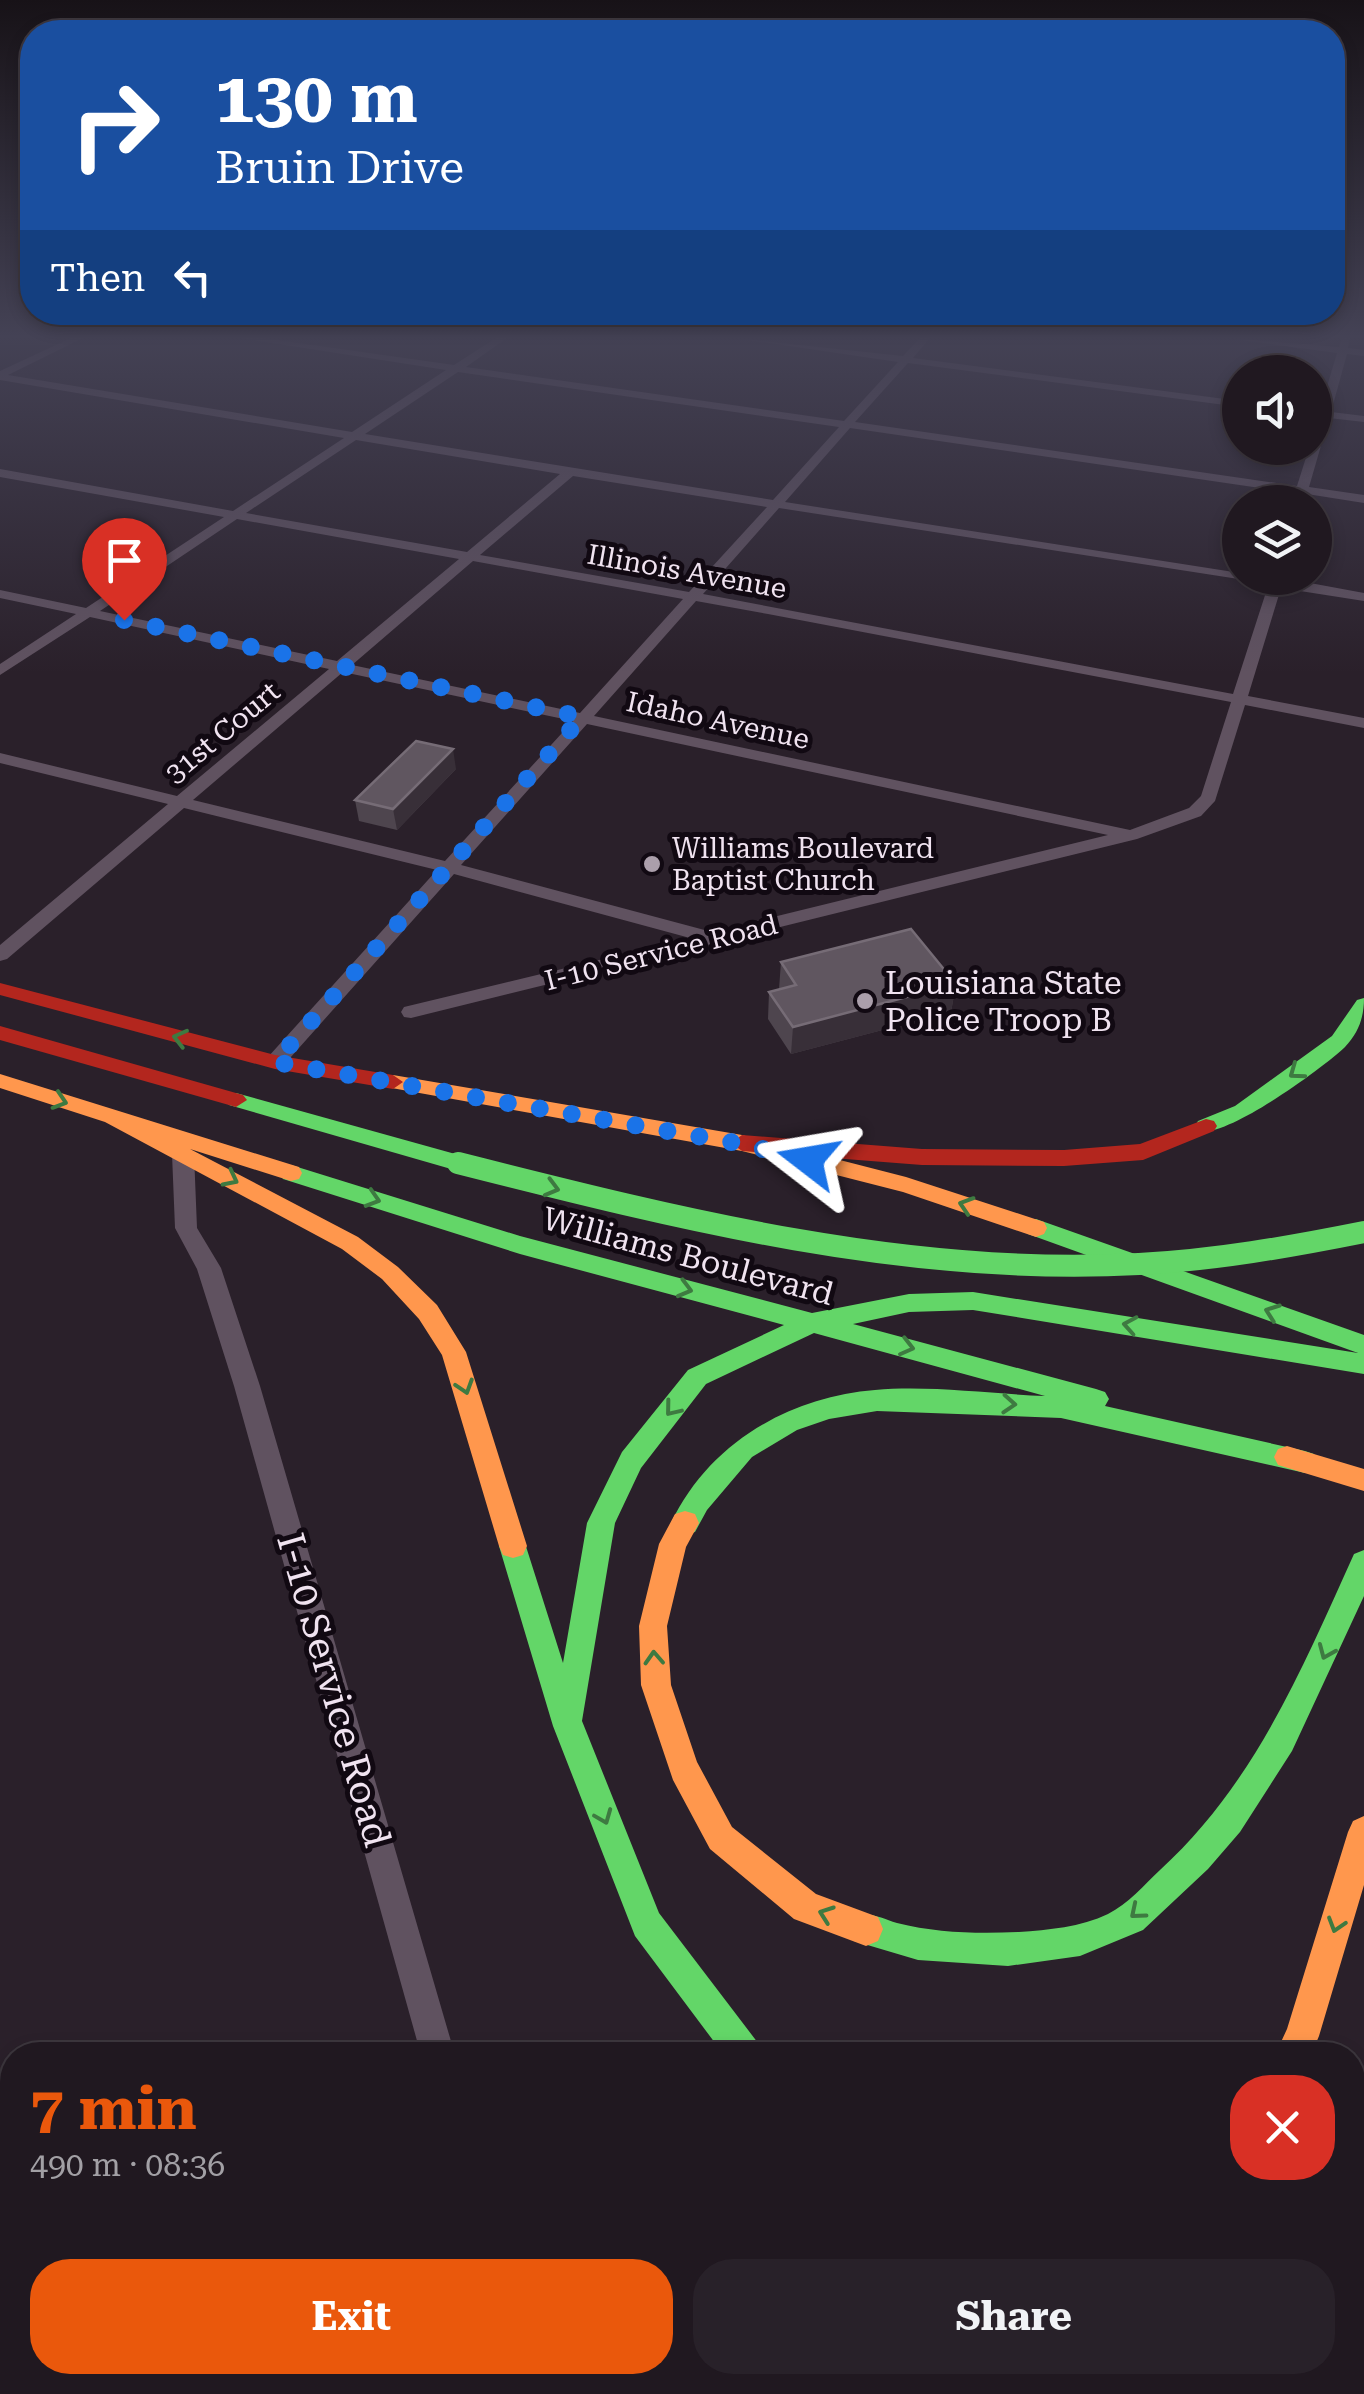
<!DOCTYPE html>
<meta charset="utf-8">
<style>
:root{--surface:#201820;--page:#282129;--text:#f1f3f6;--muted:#a2a0a5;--line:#3d373e;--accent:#ea580c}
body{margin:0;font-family:"Roboto Serif",serif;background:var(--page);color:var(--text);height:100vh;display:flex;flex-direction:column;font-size:38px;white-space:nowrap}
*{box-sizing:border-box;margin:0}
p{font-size:32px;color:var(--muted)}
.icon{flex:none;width:55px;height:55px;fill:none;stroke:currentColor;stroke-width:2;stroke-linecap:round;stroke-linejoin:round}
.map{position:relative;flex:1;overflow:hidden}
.panel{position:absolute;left:0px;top:2042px;width:1365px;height:352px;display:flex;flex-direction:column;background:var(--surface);border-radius:40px 40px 0 0;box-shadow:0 5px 15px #0003,0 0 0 2px var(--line)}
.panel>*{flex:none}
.banner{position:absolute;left:20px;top:20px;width:1325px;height:305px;border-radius:40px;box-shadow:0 5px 15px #0003,0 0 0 2px var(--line);background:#1a4fa0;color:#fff;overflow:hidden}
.tools{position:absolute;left:1222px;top:355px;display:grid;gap:20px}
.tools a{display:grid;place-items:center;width:110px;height:110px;border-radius:50%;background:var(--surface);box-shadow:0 5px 15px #0003,0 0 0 2px var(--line);font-size:50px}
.pin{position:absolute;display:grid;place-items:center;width:85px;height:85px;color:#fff;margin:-102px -42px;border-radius:50% 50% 50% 0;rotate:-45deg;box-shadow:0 0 10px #0007}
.pin .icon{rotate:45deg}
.me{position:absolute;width:110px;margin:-55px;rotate:284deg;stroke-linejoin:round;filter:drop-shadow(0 0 8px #0008)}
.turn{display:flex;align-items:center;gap:35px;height:210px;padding:0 30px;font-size:45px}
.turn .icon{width:130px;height:130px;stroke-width:2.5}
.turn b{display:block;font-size:70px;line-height:85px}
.then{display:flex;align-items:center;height:95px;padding:0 30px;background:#0003;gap:20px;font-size:38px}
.round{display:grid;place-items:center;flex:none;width:105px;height:105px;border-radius:40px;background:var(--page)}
.summary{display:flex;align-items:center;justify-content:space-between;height:170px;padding:0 30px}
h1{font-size:60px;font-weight:700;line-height:75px;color:var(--accent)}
.primary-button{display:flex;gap:20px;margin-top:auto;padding:20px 30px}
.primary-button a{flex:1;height:115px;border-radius:40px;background:var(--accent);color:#fff;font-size:40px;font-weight:700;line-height:115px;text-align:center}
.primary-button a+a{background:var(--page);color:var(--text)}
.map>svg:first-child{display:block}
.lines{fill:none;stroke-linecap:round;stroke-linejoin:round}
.street{fill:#605260;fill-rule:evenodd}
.fast{fill:#63d668;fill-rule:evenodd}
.slow{fill:#ff974d;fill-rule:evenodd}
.jam{fill:#b3261e;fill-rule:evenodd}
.fast-bridge{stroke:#63d668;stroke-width:22}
.wall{fill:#4e454e}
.shaded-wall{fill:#382f38}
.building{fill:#605660;stroke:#766c76;stroke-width:2.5}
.oneway{stroke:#3e7a41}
.route{stroke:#1a73e8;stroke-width:18;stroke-dasharray:0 32.4}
.poi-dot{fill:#ab9fab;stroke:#110912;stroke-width:4}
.labels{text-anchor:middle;stroke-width:10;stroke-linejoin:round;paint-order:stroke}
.far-street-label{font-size:28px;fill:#f0e3f0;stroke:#110912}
.far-poi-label{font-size:28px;fill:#f0e3f0;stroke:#110912;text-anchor:start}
.poi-label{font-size:32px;fill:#f0e3f0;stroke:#110912;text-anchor:start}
.street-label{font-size:32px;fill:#f0e3f0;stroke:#110912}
.near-street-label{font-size:38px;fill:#f0e3f0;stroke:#110912}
</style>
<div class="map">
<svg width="1364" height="2394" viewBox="0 0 1364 2394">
<rect width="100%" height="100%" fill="#2a202a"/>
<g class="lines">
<g class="street">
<path d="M 71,338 L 83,338 L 8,375 L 352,432 L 446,370 L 240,338 L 263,338 L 454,365 L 496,338 L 507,338 L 466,367 L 844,421 L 898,362 L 734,338 L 903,356 L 920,338 L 930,338 L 913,358 L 1240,401 L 1240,407 L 908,363 L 855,422 L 1297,486 L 1309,448 L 1315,448 L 1318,417 L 1315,410 L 1320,410 L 1337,353 L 1226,338 L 1339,347 L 1342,338 L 1350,338 L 1348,348 L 1364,350 L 1364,356 L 1347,354 L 1331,412 L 1364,416 L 1364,422 L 1329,418 L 1309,487 L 1364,495 L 1364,503 L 1307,494 L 1304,502 L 1292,502 L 1295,493 L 850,428 L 785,502 L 1240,573 L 1245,580 L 779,508 L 703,594 L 1233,694 L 1268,586 L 1259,584 L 1259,578 L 1283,578 L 1364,593 L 1364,601 L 1281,588 L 1248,696 L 1364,718 L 1364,728 L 1245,705 L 1215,801 L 1201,816 L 1137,839 L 411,1018 L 404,1017 L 401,1012 L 404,1007 L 690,938 L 454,874 L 282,1067 L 268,1067 L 265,1062 L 268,1057 L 437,870 L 184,808 L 7,959 L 0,961 L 0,945 L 168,804 L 0,763 L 0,753 L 177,796 L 329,669 L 90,617 L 0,675 L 0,664 L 76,614 L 0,598 L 0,590 L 86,608 L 224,517 L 0,477 L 0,469 L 233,511 L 344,438 L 0,380 L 0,371 ZM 458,372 L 839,427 L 773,500 L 365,434 ZM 356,440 L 560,474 L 467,552 L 246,513 ZM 573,476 L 767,507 L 689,592 L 480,555 ZM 237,519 L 459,559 L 337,661 L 100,611 ZM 473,561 L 683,599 L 580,713 L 352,665 ZM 696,601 L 768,614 L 1231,702 L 1201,796 L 1189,808 L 1130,830 L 594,716 ZM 343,672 L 573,721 L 445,861 L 193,800 ZM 587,724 L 1108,835 L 712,932 L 461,865 Z"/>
<path d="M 183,1146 L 194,1154 L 197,1228 L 221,1268 L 260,1386 L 455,2055 L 421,2055 L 234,1386 L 197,1269 L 175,1228 L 172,1154 Z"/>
<path d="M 514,2382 L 554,2382 L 557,2394 L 517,2394 Z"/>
</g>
<g class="fast">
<path d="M 1364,998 C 1364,1017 1359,1032 1345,1047 C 1323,1068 1226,1139 1198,1131 L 1195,1126 L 1198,1121 L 1235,1106 L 1332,1036 L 1357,1000 Z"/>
<path d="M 236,1093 L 466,1157 L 469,1163 L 458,1171 L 229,1105 L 225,1100 L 229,1095 Z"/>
<path d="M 291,1165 L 520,1236 L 812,1313 L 909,1294 L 973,1292 L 1358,1353 L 1028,1234 L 1025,1228 L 1028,1222 L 1036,1219 L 1364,1335 L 1364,1374 L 973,1310 L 909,1312 L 853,1324 L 1096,1389 L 1105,1392 L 1109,1399 L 1105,1406 L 1305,1451 L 1314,1454 L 1318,1462 L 1314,1470 L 1305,1473 L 1061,1418 L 877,1411 L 829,1419 L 797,1430 L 752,1457 L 707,1510 L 695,1532 L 685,1535 L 675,1532 L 671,1523 C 709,1443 789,1397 875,1390 C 929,1385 991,1394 1045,1396 L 814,1333 L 706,1384 L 641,1468 L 615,1523 L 582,1721 L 659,1913 L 758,2043 L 763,2055 L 724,2055 L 635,1936 L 553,1726 L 499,1546 L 503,1537 L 513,1534 L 523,1537 L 563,1663 L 587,1523 L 622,1452 L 688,1370 L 784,1325 L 520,1254 L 283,1179 L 280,1173 L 283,1167 Z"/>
<path d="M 1364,1550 L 1364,1596 L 1292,1751 L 1240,1832 L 1208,1869 L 1143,1930 L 1080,1956 L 1008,1966 L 918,1960 L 854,1941 L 849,1929 L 854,1917 C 870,1911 881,1918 897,1923 C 937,1933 978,1934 1019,1932 C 1048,1930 1081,1927 1108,1914 C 1128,1904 1144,1885 1160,1870 C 1255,1783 1302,1669 1354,1554 Z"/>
<path d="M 974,2382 L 1018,2382 L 1023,2394 L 979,2394 Z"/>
<path d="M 1047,2382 L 1092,2382 L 1087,2394 L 1042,2394 Z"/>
</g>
<g class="slow">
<path d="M 0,1074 L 299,1167 L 302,1173 L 299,1179 L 291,1181 L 190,1149 L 358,1237 L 398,1267 L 437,1305 L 466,1352 L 527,1546 L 523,1555 L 513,1558 L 503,1555 L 499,1546 L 442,1355 L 419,1319 L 382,1279 L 342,1249 L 105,1122 L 0,1088 Z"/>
<path d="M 393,1075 L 742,1135 L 906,1177 L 1044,1222 L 1047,1228 L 1044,1234 L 1036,1237 L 903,1192 L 742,1151 L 386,1087 L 383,1082 L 386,1077 Z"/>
<path d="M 1287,1446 L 1364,1469 L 1364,1491 L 1278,1465 L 1274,1457 L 1278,1449 Z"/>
<path d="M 685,1511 L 695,1514 L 699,1523 L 686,1547 L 667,1626 L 671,1685 L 697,1762 L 732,1827 L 816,1894 L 878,1917 L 883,1929 L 878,1941 L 866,1946 L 794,1919 L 710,1849 L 673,1780 L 641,1685 L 639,1626 L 659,1544 L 675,1514 Z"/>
<path d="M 1364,1816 L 1364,1885 L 1319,2036 L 1311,2055 L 1275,2055 L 1287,2029 L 1348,1832 L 1353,1821 Z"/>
</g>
<g class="jam">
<path d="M 0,983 L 275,1055 L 393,1075 L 403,1082 L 393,1089 L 275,1069 L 0,995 Z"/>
<path d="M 0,1026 L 243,1095 L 247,1100 L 236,1107 L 0,1040 Z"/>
<path d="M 1206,1119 L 1214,1121 L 1217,1126 L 1214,1131 L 1143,1160 L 1064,1166 L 922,1165 L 742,1151 L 731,1143 L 742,1135 L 922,1149 L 1064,1150 L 1140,1144 Z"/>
</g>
<path class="fast-bridge" d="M 458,1163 C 679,1219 909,1277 1139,1264 C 1215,1260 1289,1247 1364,1232"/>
</g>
<g class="wall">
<path d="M 456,769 L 397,830 L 359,821 L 355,800 Z"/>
<path d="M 781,962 L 956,984 L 951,1012 L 791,1054 L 768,1019 L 769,992 L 779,989 Z"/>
</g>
<g class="shaded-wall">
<path d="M 453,749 L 456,769 L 397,830 L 393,809 Z"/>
<path d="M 956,984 L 951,1012 L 791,1054 L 793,1027 Z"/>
</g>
<g class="building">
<path d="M 416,741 L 453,749 L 393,809 L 355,800 Z"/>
<path d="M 911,929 L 956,984 L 793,1027 L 769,992 L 796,985 L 781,962 Z"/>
</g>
<defs><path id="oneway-chevron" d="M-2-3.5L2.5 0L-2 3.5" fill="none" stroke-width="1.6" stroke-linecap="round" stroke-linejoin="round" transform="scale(2.5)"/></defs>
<g class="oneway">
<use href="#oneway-chevron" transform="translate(180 1038) rotate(-166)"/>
<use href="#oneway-chevron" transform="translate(1296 1072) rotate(144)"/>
<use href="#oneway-chevron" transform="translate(60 1101) rotate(18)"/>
<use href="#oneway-chevron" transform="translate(231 1179) rotate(27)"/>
<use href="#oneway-chevron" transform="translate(552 1188) rotate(15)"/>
<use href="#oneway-chevron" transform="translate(373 1199) rotate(17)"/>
<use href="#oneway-chevron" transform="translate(966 1205) rotate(-162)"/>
<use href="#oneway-chevron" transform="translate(685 1289) rotate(15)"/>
<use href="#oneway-chevron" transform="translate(1272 1312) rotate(-160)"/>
<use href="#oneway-chevron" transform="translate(1130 1325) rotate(-170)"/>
<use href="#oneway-chevron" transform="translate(907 1347) rotate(14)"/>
<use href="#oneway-chevron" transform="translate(465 1387) rotate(72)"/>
<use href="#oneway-chevron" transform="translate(1009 1404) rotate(4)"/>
<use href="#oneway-chevron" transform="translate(672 1409) rotate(129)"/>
<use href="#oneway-chevron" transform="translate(1326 1652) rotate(113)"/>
<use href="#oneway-chevron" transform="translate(654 1658) rotate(-93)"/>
<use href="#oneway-chevron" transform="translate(604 1817) rotate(68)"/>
<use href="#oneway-chevron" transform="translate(1137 1912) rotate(140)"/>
<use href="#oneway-chevron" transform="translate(826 1914) rotate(-160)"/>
<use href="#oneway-chevron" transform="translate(1336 1925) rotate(107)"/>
</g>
<linearGradient id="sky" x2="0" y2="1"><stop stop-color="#171217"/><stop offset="0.5" stop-color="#444255"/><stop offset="1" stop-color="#444255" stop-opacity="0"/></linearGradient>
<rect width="1364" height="673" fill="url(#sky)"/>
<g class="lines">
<path class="route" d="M 124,620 L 582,717 L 275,1062 L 742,1144 L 808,1160"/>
</g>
<g class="poi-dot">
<circle cx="652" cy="864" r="10"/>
<circle cx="865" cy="1001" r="10"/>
</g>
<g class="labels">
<g class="far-street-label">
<text transform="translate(687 571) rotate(10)" y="10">Illinois Avenue</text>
<text transform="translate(718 720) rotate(12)" y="10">Idaho Avenue</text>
<text transform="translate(222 732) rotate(-40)" y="10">31st Court</text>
<text transform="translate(661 952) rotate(-14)" y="10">I-10 Service Road</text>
</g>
<g class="far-poi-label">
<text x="672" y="858">Williams Boulevard<tspan x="672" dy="32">Baptist Church</tspan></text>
</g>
<g class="poi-label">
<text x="885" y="994">Louisiana State<tspan x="885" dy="37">Police Troop B</tspan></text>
</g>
<g class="street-label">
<text transform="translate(688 1256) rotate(15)" y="11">Williams Boulevard</text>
</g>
<g class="near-street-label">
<text transform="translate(334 1690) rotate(74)" y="13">I-10 Service Road</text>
</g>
</g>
</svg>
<div class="tools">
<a><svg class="icon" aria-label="sound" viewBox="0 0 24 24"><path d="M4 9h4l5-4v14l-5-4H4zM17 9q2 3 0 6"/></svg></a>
<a><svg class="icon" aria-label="layers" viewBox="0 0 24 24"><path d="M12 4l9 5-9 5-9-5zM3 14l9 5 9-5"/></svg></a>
</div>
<div class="pin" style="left:124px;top:620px;background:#d93025"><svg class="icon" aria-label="arrive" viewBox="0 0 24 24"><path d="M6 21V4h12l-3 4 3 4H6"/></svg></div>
<svg class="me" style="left:808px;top:1160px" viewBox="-20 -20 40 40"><path d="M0-17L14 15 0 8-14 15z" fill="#1a73e8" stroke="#fff" stroke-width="4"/></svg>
<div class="banner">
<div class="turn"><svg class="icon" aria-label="right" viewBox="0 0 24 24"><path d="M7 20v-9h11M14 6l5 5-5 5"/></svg><div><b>130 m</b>Bruin Drive</div></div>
<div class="then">Then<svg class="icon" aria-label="left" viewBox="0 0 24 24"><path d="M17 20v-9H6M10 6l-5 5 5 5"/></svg></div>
</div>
<section class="panel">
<div class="summary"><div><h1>7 min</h1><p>490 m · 08:36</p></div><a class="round" style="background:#d93025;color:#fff"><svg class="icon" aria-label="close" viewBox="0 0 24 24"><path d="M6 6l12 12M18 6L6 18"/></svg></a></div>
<div class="primary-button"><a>Exit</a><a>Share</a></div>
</section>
</div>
